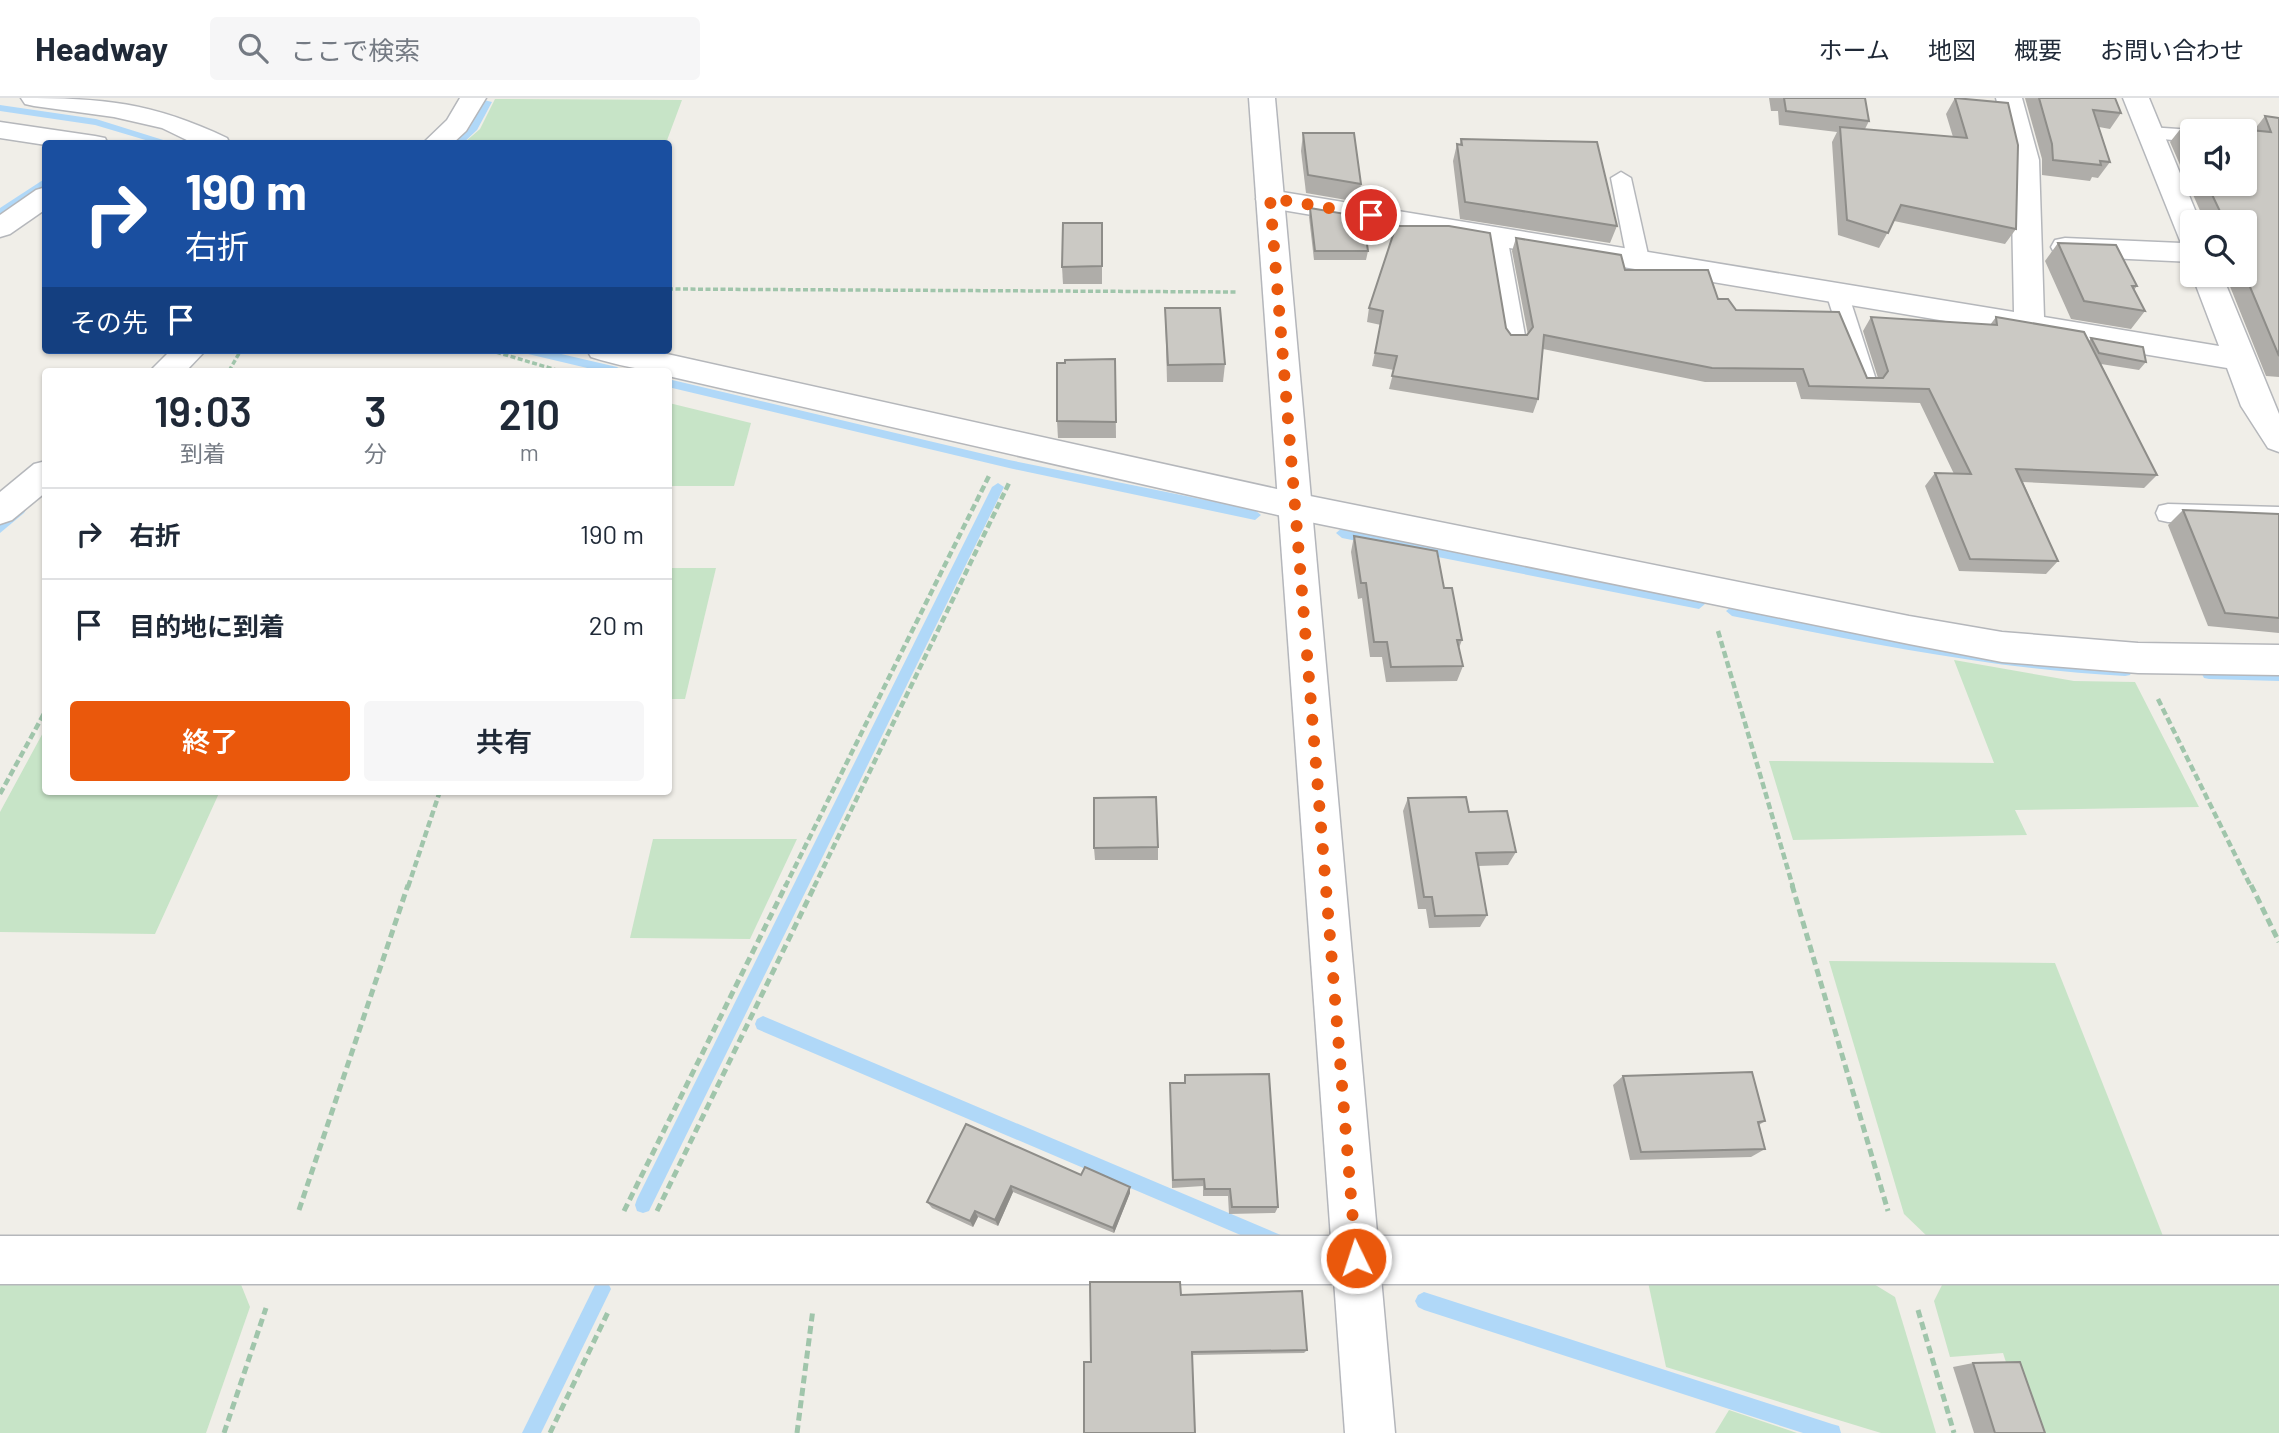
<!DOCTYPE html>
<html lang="ja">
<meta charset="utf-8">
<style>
:root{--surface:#fff;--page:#f6f6f7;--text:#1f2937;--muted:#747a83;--line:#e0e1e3;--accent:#ea580c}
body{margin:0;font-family:Barlow,"Noto Sans JP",sans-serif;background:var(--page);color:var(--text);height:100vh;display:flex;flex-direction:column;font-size:26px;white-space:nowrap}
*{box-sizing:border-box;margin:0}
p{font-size:23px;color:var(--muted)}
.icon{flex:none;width:38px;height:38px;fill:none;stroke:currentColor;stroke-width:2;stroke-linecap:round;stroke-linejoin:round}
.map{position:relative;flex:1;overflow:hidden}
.details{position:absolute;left:42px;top:270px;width:630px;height:427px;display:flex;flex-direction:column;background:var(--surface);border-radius:7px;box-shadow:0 2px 5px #0004}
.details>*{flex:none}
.hud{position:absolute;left:42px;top:42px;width:630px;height:214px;border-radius:7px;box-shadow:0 2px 5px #0004;background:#1a4fa0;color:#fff;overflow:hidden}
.buttons{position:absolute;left:2180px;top:21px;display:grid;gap:14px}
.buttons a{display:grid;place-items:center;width:77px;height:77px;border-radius:7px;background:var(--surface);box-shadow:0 2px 5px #0004;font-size:35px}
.pin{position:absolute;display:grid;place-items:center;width:60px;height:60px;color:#fff;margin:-30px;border:4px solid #fff;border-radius:50%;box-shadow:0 2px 7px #0007}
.me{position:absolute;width:77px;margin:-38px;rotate:356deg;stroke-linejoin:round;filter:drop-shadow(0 0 5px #0008)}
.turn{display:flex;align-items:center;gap:24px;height:147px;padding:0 28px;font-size:32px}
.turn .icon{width:91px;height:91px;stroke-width:2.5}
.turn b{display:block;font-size:49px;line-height:60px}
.then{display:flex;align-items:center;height:66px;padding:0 28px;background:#0003;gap:14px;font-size:26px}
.eta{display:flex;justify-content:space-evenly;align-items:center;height:119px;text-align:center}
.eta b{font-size:42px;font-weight:600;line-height:49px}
.primary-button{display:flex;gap:14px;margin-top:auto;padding:14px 28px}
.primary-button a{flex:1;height:80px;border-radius:7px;background:var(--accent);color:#fff;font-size:28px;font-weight:600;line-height:80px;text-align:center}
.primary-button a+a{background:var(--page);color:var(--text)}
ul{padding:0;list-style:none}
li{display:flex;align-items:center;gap:21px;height:91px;padding:0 28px;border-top:2px solid var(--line)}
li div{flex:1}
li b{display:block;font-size:26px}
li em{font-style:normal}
header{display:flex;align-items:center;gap:42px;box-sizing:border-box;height:98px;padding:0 35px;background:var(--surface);border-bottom:2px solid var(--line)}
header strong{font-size:33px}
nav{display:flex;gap:38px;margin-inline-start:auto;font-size:24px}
.search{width:490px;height:63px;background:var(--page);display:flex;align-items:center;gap:18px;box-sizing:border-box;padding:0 24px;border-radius:7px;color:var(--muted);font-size:26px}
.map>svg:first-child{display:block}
.green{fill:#c7e4c7}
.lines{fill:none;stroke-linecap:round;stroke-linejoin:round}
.stream{fill:#b0d8f8;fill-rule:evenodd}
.service-casing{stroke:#b5b7bb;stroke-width:3}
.minor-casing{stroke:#b5b7bb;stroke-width:3}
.secondary-casing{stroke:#b4b6bb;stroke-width:3}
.path-far2{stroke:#a0c5ab;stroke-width:3.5;stroke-dasharray:5 2.5;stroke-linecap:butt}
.path-far1{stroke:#a0c5ab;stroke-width:4.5;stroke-dasharray:7 3.5;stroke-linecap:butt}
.path{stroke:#a0c5ab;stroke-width:5;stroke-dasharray:8 4.5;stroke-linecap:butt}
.service{fill:#fff;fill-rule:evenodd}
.minor{fill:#fff;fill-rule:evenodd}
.secondary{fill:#fff;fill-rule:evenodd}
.wall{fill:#afada9;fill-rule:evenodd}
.shaded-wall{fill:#8e8d89}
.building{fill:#cbc9c4;stroke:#8e8d89;stroke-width:2}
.route{stroke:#ea580c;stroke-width:12;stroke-dasharray:0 21.6}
</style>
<header>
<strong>Headway</strong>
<div class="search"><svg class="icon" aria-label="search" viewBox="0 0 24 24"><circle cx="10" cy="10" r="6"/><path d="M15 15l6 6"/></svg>ここで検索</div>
<nav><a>ホーム</a><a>地図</a><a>概要</a><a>お問い合わせ</a></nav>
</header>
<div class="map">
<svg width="2279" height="1335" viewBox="0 0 2279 1335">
<rect width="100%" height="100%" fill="#f0eee8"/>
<g class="green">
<path d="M 495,1 L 682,2 L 666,45 L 465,44 L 480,31 Z"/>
<path d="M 669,305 L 751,325 L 734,388 L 669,388 Z"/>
<path d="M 669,470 L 716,470 L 685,601 L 669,601 Z"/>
<path d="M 1954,562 L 2074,583 L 2135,584 L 2199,709 L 2015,712 L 2027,737 L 1793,742 L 1769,663 L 1994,665 Z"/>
<path d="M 45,631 L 46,693 L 220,693 L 155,836 L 0,834 L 0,714 Z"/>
<path d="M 653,741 L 797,741 L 750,841 L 630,840 Z"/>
<path d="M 1829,863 L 2055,865 L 2163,1138 L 1930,1141 L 1904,1116 Z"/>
<path d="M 1869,1183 L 1895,1199 L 1936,1335 L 1881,1335 L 1666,1269 L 1648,1184 Z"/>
<path d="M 1944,1183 L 2279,1184 L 2279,1335 L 2029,1335 L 2003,1255 L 1950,1259 L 1934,1203 Z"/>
<path d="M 0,1184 L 240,1184 L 250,1209 L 206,1335 L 0,1335 Z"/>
<path d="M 1729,1312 L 1797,1335 L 1715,1335 Z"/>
</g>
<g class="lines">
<g class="stream">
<path d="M 484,2 L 492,4 L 477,32 L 462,46 L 450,46 L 470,29 Z"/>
<path d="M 0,7 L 96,21 L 176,46 L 159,46 L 95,27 L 0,13 Z"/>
<path d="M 46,80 L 46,88 L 0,118 L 0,110 Z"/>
<path d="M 522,252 L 544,252 L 617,269 L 623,273 L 600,273 L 528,256 Z"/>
<path d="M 668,281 L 1009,362 L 1255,412 L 1261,417 L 1255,422 L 1009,370 L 668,289 Z"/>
<path d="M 998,385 L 1004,389 L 649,1113 L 643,1115 L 637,1113 L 635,1107 L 637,1101 L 992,389 Z"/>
<path d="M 20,407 L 24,409 L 26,412 L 24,415 L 0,435 L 0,423 Z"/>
<path d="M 1342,430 L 1699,501 L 1705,506 L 1699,511 L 1342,440 L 1336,435 Z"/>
<path d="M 1732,508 C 1863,533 1992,560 2125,568 L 2130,569 L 2132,573 L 2130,577 L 2125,578 C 1992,571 1863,544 1732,518 L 1726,513 Z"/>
<path d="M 2209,571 L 2279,573 L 2279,583 L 2209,581 L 2204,580 L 2202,576 L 2204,572 Z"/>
<path d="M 763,918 L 1283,1138 L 1286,1144 L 1283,1150 L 1277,1153 L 1271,1150 L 757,931 L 755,926 L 757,921 Z"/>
<path d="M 602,1182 L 608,1185 L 611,1191 L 541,1335 L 522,1335 L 596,1185 Z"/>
<path d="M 1424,1194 L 1832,1326 L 1839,1328 L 1841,1335 L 1803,1335 L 1424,1212 L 1418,1209 L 1415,1203 L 1418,1197 Z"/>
</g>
<g class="service-casing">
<g id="service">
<path d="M 2149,29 L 2193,32 L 2197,33 L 2193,33 L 2193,44 L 2142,39 L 2139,35 Z"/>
<path d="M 1621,74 L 1631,80 L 1649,161 L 1638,168 L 1627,161 L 1611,80 Z"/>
<path d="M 1497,131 L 1507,138 L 1526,243 L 1523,248 L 1507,248 L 1504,243 L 1487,138 Z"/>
<path d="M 1837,188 L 1845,190 L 1848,195 L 1877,285 L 1874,291 L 1858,291 L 1855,285 L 1826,195 L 1829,190 Z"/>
<path d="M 2168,406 L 2279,409 L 2279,427 L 2168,424 L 2159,422 L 2156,415 L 2159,408 Z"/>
</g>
</g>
<g class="minor-casing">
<g id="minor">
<path d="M 21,0 C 103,0 151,4 227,40 L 230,46 L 195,46 L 162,30 L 114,19 L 34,8 L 25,6 Z"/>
<path d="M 460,0 L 486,0 L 466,33 L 452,46 L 422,46 L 447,22 Z"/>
<path d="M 1996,0 L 2022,0 L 2039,62 L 2044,219 L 2219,248 L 2192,177 L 2222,177 L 2279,316 L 2279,354 L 2268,350 L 2241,308 L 2227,270 L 1270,110 L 1260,107 L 1256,101 L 1260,95 L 1270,92 L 2014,214 L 2011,62 Z"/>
<path d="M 2123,0 L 2149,0 L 2200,124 L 2193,124 L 2193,164 L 2065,158 L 2055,156 L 2051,149 L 2055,142 L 2065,140 L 2181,145 Z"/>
<path d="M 0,24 L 95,38 L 105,40 L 108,46 L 46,47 L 0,40 Z"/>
<path d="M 46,89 L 46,111 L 10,136 L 0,139 L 0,117 L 36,92 Z"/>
<path d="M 171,252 L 206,252 L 186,273 L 150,273 Z"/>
<path d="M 587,252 L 649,252 L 1295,395 L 1909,518 L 2002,534 L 2138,545 L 2279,547 L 2279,577 L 2138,575 L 2002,564 L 1909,546 L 1295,421 L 668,278 L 668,273 C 642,273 617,267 591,259 Z"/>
<path d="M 46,363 L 46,394 L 12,422 L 0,426 L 0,394 L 34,366 Z"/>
<rect x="0" y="1138" width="2279" height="48"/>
</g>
</g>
<g class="secondary-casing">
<path id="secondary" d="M 1249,0 L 1275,0 L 1395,1335 L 1345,1335 Z"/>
</g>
<g class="path-far2">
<path d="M 668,191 L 1238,194"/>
<path d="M 489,252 L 560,273"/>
<path d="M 229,273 L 241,252"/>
</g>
<g class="path-far1">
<path d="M 1718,533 L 1793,789"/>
<path d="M 2158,601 L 2251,789"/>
<path d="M 0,696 L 46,612"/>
<path d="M 408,789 L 440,693"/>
<path d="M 785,789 L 989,378"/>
<path d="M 814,789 L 1010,383"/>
</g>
<g class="path">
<path d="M 1792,787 L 1888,1113"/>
<path d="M 2251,787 L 2279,844"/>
<path d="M 299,1112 L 408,787"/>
<path d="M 624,1113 L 786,787"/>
<path d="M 657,1113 L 815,787"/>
<path d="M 1918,1212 L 1954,1335"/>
<path d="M 224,1335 L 266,1210"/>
<path d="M 550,1335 L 609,1212"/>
<path d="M 797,1335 L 813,1211"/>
</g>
<use href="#service" class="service"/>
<use href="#minor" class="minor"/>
<use href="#secondary" class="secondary"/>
</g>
<g class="wall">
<path d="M 1769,0 L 1865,0 L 1869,23 L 1865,31 L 1953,39 L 1946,16 L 1955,0 L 2016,131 L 2005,146 L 1894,123 L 1879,150 L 1838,137 L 1832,44 L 1837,34 L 1779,27 L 1778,13 L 1771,13 Z"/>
<path d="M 2025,0 L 2115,0 L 2121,15 L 2110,31 L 2099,29 L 2110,64 L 2098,80 L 2092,79 L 2090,83 L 2042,77 L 2042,61 Z"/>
<path d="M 2265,18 L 2279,20 L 2279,279 L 2266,278 L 2227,181 L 2229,179 L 2228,177 L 2245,177 L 2245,124 L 2205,124 L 2170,44 L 2182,29 L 2205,31 L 2254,32 ZM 2193,33 L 2245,86 L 2193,86 Z"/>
<path d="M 1303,35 L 1361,86 L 1358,104 L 1306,95 L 1301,53 Z"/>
<path d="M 1461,41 L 1617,128 L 1610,145 L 1460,121 L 1453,63 L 1457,46 L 1460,46 Z"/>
<path d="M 1310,110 L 1368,153 L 1366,162 L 1314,162 L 1309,119 Z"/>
<path d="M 1102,125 L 1102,186 L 1063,186 L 1062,169 Z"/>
<path d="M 1516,140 L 1718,201 L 1736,212 L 1867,280 L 1878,280 L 1863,233 L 1871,219 L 1990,227 L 1996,219 L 2089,243 L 2091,240 L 2146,264 L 2139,272 L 2101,266 L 2157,377 L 2144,390 L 2023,384 L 2058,463 L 2046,476 L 1959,473 L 1925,388 L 1935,375 L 1954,376 L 1920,305 L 1801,301 L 1796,284 L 1705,284 L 1543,251 L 1538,301 L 1533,315 L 1389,291 L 1394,272 L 1372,268 L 1381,227 L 1367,224 L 1369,210 L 1506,230 L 1511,237 L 1528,237 L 1512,153 Z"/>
<path d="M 2058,145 L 2137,188 L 2134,192 L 2145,213 L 2131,231 L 2071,221 L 2045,163 Z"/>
<path d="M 1165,210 L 1225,266 L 1223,284 L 1167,284 Z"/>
<path d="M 1115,261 L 1116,340 L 1058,340 L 1057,323 Z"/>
<path d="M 2183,412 L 2279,416 L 2279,535 L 2208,528 L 2168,427 Z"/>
<path d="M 1354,438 L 1444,490 L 1462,542 L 1459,550 L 1463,568 L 1457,583 L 1386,584 L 1382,559 L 1370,559 L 1362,500 L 1358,501 L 1351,454 Z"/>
<path d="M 1408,700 L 1516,754 L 1508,767 L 1478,768 L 1487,817 L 1480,829 L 1429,830 L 1426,811 L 1418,811 L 1403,713 Z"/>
<path d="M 1158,749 L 1158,762 L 1095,762 L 1094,750 Z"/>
<path d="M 1185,977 L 1278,1109 L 1275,1115 L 1229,1116 L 1228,1098 L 1203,1098 L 1203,1088 L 1172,1090 L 1170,985 L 1184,985 Z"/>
<path d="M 1623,978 L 1765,1023 L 1759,1027 L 1765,1051 L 1751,1059 L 1630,1062 L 1613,987 Z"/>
<path d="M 966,1026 L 1081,1077 L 1130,1095 L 1114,1135 L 1013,1094 L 998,1128 L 978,1119 L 973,1129 L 932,1110 L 927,1104 Z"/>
<path d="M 1181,1197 L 1307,1252 L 1304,1255 L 1192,1257 L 1091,1264 Z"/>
<path d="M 1973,1265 L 2045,1335 L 1974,1335 L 1953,1269 Z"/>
</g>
<g class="shaded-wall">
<path d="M 1011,1088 L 1013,1094 L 998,1128 L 995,1122 Z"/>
<path d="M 1130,1089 L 1130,1095 L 1114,1135 L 1113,1130 Z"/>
<path d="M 975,1113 L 978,1119 L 973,1129 L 970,1123 Z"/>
</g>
<g class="building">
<path d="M 1784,0 L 1865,0 L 1869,23 L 1786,13 Z"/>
<path d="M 1955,0 L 2008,5 L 2018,47 L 2016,131 L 1901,107 L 1888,135 L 1847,122 L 1840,29 L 1967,40 Z"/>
<path d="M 2039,0 L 2115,0 L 2121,15 L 2093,12 L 2110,64 L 2100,63 L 2101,67 L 2053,62 L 2052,46 Z"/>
<path d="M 2265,18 L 2279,20 L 2279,258 L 2245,177 L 2245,124 L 2225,124 L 2207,86 L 2245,86 L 2245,33 L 2193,33 L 2193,53 L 2182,29 L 2205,31 L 2208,28 L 2271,34 Z"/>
<path d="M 1303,35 L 1354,35 L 1361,86 L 1308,77 Z"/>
<path d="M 1461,41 L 1597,44 L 1617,128 L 1465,104 L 1457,46 L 1462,47 Z"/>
<path d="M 1310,110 L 1363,119 L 1368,153 L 1315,153 Z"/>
<path d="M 1063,125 L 1102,125 L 1102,168 L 1062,169 Z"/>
<path d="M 1396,128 L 1449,128 L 1490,135 L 1506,230 L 1511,237 L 1527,237 L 1533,229 L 1516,140 L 1621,157 L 1625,172 L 1708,172 L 1718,201 L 1728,201 L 1736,212 L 1839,214 L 1867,280 L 1883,280 L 1888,273 L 1871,219 L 1997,227 L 1996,219 L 2084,234 L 2157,377 L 2016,371 L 2058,463 L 1970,461 L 1935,375 L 1971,376 L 1929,291 L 1809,288 L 1803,271 L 1712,270 L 1544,237 L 1538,301 L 1392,278 L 1397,258 L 1375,255 L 1383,213 L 1369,210 Z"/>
<path d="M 2058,145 L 2116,147 L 2137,188 L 2132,188 L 2145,213 L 2084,203 Z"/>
<path d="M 1165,210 L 1220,210 L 1225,266 L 1168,267 Z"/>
<path d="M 2091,240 L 2143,249 L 2146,264 L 2099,255 Z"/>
<path d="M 1115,261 L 1116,324 L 1057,323 L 1057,265 L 1065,265 L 1065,262 Z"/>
<path d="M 2183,412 L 2279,416 L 2279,520 L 2225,515 Z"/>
<path d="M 1354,438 L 1437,453 L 1444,490 L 1452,490 L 1462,542 L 1457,542 L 1463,568 L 1391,569 L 1387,544 L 1374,544 L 1366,485 L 1361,485 Z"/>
<path d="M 1156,699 L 1158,749 L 1094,750 L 1094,700 Z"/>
<path d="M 1466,699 L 1469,714 L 1507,713 L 1516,754 L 1476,755 L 1487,817 L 1435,818 L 1432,799 L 1424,799 L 1408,700 Z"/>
<path d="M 1752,974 L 1765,1023 L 1758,1024 L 1765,1051 L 1641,1054 L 1623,978 Z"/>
<path d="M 1269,976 L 1278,1109 L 1232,1109 L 1230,1091 L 1205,1091 L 1204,1081 L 1173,1082 L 1170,985 L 1185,985 L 1185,977 Z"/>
<path d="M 966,1026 L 1081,1077 L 1085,1069 L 1130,1089 L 1113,1130 L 1011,1088 L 995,1122 L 975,1113 L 970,1123 L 927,1104 Z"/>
<path d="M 1090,1184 L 1180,1184 L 1181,1197 L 1302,1193 L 1307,1252 L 1192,1254 L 1195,1335 L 1084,1335 L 1084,1264 L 1091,1264 Z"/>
<path d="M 2020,1264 L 2045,1335 L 1995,1335 L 1973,1265 Z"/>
</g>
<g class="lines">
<path class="route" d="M 1356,1160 L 1270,100 L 1371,117"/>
</g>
</svg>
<div class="buttons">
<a><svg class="icon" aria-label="sound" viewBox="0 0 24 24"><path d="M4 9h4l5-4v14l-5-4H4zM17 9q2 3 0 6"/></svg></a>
<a><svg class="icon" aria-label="search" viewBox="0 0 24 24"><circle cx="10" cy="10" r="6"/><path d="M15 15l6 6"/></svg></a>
</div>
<div class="pin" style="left:1371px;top:117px;background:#d93025"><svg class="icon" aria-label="arrive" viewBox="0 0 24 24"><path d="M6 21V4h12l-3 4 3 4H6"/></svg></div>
<svg class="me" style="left:1356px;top:1160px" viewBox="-20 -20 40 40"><circle r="17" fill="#ea580c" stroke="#fff" stroke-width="3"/><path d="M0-11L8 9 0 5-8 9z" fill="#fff"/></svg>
<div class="hud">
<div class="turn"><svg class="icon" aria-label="right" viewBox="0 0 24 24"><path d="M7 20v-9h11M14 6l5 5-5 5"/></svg><div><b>190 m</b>右折</div></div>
<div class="then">その先<svg class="icon" aria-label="arrive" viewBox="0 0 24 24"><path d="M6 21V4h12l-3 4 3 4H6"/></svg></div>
</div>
<section class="details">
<div class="eta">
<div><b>19:03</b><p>到着</p></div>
<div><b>3</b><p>分</p></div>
<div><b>210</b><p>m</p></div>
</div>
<ul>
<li><svg class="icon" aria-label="right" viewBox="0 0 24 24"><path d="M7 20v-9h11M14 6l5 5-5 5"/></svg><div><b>右折</b></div><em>190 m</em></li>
<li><svg class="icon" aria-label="arrive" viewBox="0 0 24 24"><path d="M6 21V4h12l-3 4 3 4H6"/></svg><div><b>目的地に到着</b></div><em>20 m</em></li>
</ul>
<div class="primary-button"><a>終了</a><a>共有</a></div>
</section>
</div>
